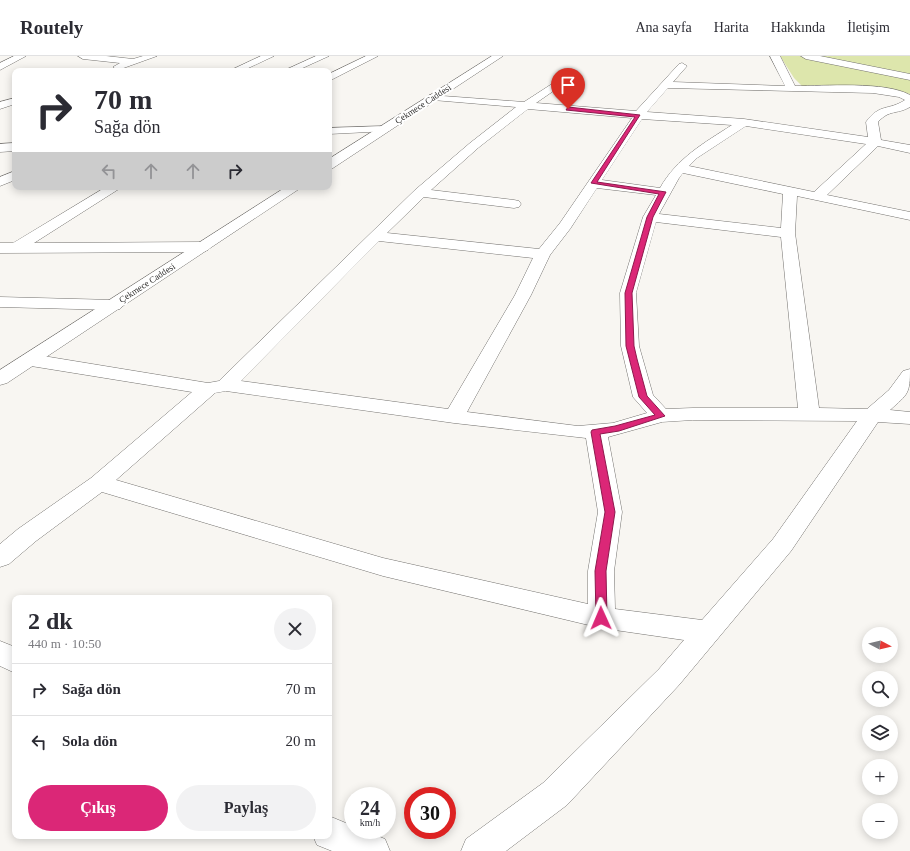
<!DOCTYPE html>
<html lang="tr">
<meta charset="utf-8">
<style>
:root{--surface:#fff;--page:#f2f2f3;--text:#2b2b33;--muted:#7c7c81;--line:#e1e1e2;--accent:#db2777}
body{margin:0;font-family:"Times New Roman",serif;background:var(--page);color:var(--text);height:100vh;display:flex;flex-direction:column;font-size:15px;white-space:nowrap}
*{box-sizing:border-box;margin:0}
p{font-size:13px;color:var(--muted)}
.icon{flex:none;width:22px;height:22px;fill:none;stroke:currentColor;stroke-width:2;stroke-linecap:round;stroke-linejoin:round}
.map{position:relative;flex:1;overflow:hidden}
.details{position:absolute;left:12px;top:539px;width:320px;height:244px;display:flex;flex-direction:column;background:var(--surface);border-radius:8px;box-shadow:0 2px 10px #0003}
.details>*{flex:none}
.guide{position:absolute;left:12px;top:12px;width:320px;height:122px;border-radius:8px;box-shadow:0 2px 10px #0003;background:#fff;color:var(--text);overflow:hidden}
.needle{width:26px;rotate:97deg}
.fabs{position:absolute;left:862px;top:571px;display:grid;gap:8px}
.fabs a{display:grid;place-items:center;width:36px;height:36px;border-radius:50%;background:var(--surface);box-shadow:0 2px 10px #0003;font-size:20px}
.speed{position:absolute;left:344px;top:731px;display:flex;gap:8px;font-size:20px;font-weight:700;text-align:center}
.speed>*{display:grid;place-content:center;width:52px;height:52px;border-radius:50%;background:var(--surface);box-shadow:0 2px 10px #0003;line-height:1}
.speed small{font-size:10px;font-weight:400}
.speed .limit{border:6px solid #d22;background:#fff;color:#111}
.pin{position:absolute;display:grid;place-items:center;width:34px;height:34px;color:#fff;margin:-41px -17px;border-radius:50% 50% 50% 0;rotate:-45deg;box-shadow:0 0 4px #0007}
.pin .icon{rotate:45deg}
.me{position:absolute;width:44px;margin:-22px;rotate:359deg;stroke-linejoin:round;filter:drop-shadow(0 0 3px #0008)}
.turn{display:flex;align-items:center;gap:14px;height:84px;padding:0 16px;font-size:18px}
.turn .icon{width:52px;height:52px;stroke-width:2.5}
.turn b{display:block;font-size:28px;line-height:34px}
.lanes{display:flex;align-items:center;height:38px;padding:0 16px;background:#0003;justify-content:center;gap:20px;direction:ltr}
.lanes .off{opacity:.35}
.round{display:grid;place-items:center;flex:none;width:42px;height:42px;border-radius:21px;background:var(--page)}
.summary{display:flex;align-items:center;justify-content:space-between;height:68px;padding:0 16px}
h1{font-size:24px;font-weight:600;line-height:30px}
.cta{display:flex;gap:8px;margin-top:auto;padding:8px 16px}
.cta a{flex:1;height:46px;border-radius:24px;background:var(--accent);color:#fff;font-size:16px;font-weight:600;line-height:46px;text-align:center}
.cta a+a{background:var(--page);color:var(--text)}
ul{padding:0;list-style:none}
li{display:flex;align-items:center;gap:12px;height:52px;padding:0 16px;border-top:1px solid var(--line)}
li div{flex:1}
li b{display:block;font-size:15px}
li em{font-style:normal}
header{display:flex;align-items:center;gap:24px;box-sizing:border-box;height:56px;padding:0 20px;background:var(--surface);border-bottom:1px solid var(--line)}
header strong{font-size:19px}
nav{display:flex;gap:22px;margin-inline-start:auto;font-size:14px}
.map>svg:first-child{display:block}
.green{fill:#dde6ac}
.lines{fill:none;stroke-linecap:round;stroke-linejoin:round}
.minor-casing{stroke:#74726f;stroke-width:1}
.secondary-casing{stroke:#74726f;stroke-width:1}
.minor{fill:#fff;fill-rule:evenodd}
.secondary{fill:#fff;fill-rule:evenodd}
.route{fill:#db2777;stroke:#8e194d}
.labels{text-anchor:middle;stroke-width:4;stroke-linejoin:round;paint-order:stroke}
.far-street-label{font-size:9px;fill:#2d2c2b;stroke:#fff}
</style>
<header>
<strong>Routely</strong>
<nav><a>Ana sayfa</a><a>Harita</a><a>Hakkında</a><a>İletişim</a></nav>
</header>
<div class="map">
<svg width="910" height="795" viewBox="0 0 910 795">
<rect width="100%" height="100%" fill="#f8f6f2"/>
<path class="green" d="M 780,0 L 910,0 L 910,38 L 885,33 L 803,31 L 794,22 Z"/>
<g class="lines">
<g class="minor-casing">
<g id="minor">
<path d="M 14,0 L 26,0 L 0,14 L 0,7 Z"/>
<path d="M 78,0 L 106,0 L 133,3 L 143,0 L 157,0 L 118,14 L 113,11 L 120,7 L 83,3 Z"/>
<path d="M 261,0 L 274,0 L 242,15 L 229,15 Z"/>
<path d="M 316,0 L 329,0 L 296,15 L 283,15 Z"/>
<path d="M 366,0 L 378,0 L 329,25 L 329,18 Z"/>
<path d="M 770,0 L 780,0 L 795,30 C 824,30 886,25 910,39 L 910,51 C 896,59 890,53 878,66 L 881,84 L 910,89 L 910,97 L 878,90 L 827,139 L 910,156 L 910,164 L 797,140 L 795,177 L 819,352 L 867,353 L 889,334 L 903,315 L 910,313 C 910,338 908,338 890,354 L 910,356 L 910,368 L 878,366 L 791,495 L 679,629 L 567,749 L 506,795 L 461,795 L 466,783 L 543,727 L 659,613 L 684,584 L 601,572 L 383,520 L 102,436 L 36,485 L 9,508 L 0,511 L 0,488 L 18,473 L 91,422 L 192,336 L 31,310 L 24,308 L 22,304 L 24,300 L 31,298 L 208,327 L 219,325 L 415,134 L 470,87 L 516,51 L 433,44 L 428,41 L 429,39 L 524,46 L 558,24 L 563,27 L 562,29 L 536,47 L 636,55 L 679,8 L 682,7 L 687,10 L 673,26 L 785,30 ZM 668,32 L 873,37 L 899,41 L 905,44 C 888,55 880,47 866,66 L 868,81 L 744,63 L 647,56 ZM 528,53 L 632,62 L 560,167 L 539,193 L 387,177 L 424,141 L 514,152 L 519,151 L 521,148 L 519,145 L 514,144 L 431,134 L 478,92 ZM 642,63 L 732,69 C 704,87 677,102 660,132 L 602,124 ZM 746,70 L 866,88 L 814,136 L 689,110 L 697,102 ZM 683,117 L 783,138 L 781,172 L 659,158 L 679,122 ZM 597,132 L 656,139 L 643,161 L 620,237 L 621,290 L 633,341 L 647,357 L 613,367 L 578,370 L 467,356 L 531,239 L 550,199 L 570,173 ZM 656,166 L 781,181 L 798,352 L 693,352 L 666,353 L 653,339 L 639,290 L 636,237 ZM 379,185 L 533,202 L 515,239 L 448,353 L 241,325 ZM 226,335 L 454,367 L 586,382 L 598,456 L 588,515 L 588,548 L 383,502 L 116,424 L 215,337 ZM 693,364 L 857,365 L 773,483 L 702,564 L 615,553 L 614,515 L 622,456 L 608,381 L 662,366 Z"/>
<path d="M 801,0 L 820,0 L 910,18 L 910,24 L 806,3 Z"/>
<path d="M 15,42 L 15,48 L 0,53 L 0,46 Z"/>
<path d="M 385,70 L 391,73 L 389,75 L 329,78 L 329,72 Z"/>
<path d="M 15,87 L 15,95 L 0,96 L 0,88 Z"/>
<path d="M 15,115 L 15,124 L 0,130 L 0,121 Z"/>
<path d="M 106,131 L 122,131 L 34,187 L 203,186 L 208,188 L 211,191 L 208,194 L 203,196 L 0,197 L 0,187 L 13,187 Z"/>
<path d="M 0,241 L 114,244 L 120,245 L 123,249 L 120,253 L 114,254 L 0,251 Z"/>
<path d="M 0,585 L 15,591 L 15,617 L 0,610 Z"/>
<path d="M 329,760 L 353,770 L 353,774 L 363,774 L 385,783 L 390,795 L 332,795 L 317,789 L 313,780 L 329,780 Z"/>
</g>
</g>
<g class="secondary-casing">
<g id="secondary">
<path d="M 492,0 L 503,0 L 333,112 L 329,113 L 329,103 Z"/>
<path d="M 286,131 L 302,131 L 7,327 L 0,329 L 0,314 Z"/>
</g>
</g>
<use href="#minor" class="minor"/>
<use href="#secondary" class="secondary"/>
</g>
<path class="route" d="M 568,51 L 640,59 L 597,126 L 666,136 L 653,161 L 632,237 L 634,290 L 637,303 L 647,340 L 665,360 L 619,375 L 600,378 L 615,456 L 606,515 L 607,562 L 605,565 L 597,565 L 596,562 L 595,515 L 605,456 L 591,376 L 592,374 L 615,370 L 655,359 L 639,341 L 626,290 L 625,237 L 647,161 L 659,138 L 591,127 L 635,61 L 566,54 Z"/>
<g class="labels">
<g class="far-street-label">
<text transform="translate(423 48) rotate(-33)" y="3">Çekmece Caddesi</text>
<text transform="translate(147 227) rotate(-33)" y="3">Çekmece Caddesi</text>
</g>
</g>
</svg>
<div class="fabs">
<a><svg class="needle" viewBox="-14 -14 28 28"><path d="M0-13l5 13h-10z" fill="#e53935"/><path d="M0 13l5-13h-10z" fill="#7c7c81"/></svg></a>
<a><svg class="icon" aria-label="search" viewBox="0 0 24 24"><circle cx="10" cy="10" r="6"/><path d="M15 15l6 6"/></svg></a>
<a><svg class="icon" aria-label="layers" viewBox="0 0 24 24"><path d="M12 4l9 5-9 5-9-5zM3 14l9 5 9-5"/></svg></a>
<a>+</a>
<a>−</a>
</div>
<div class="speed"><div>24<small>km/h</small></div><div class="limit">30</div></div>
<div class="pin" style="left:568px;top:53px;background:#d93025"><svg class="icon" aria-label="arrive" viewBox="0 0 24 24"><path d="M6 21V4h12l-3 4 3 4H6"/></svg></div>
<svg class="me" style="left:601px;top:562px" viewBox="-20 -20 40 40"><path d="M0-17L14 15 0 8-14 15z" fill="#db2777" stroke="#fff" stroke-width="4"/></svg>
<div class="guide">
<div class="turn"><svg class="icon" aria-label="right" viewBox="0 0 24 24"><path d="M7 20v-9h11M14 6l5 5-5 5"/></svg><div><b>70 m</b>Sağa dön</div></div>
<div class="lanes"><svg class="icon off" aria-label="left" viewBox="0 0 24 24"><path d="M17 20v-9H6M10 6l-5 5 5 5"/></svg><svg class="icon off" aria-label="ahead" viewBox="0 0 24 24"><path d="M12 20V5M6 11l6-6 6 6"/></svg><svg class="icon off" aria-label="ahead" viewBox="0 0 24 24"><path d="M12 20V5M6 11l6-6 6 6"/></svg><svg class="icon" aria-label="right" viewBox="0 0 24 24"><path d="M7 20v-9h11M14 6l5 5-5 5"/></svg></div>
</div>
<section class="details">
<div class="summary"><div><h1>2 dk</h1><p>440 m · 10:50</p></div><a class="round"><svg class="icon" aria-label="close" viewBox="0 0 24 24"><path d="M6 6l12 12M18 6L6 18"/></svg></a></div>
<ul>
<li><svg class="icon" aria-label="right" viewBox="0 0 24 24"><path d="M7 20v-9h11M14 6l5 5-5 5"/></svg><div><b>Sağa dön</b></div><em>70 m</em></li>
<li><svg class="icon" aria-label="left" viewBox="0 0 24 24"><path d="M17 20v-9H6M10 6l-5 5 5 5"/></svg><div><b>Sola dön</b></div><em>20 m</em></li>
</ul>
<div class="cta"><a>Çıkış</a><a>Paylaş</a></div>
</section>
</div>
